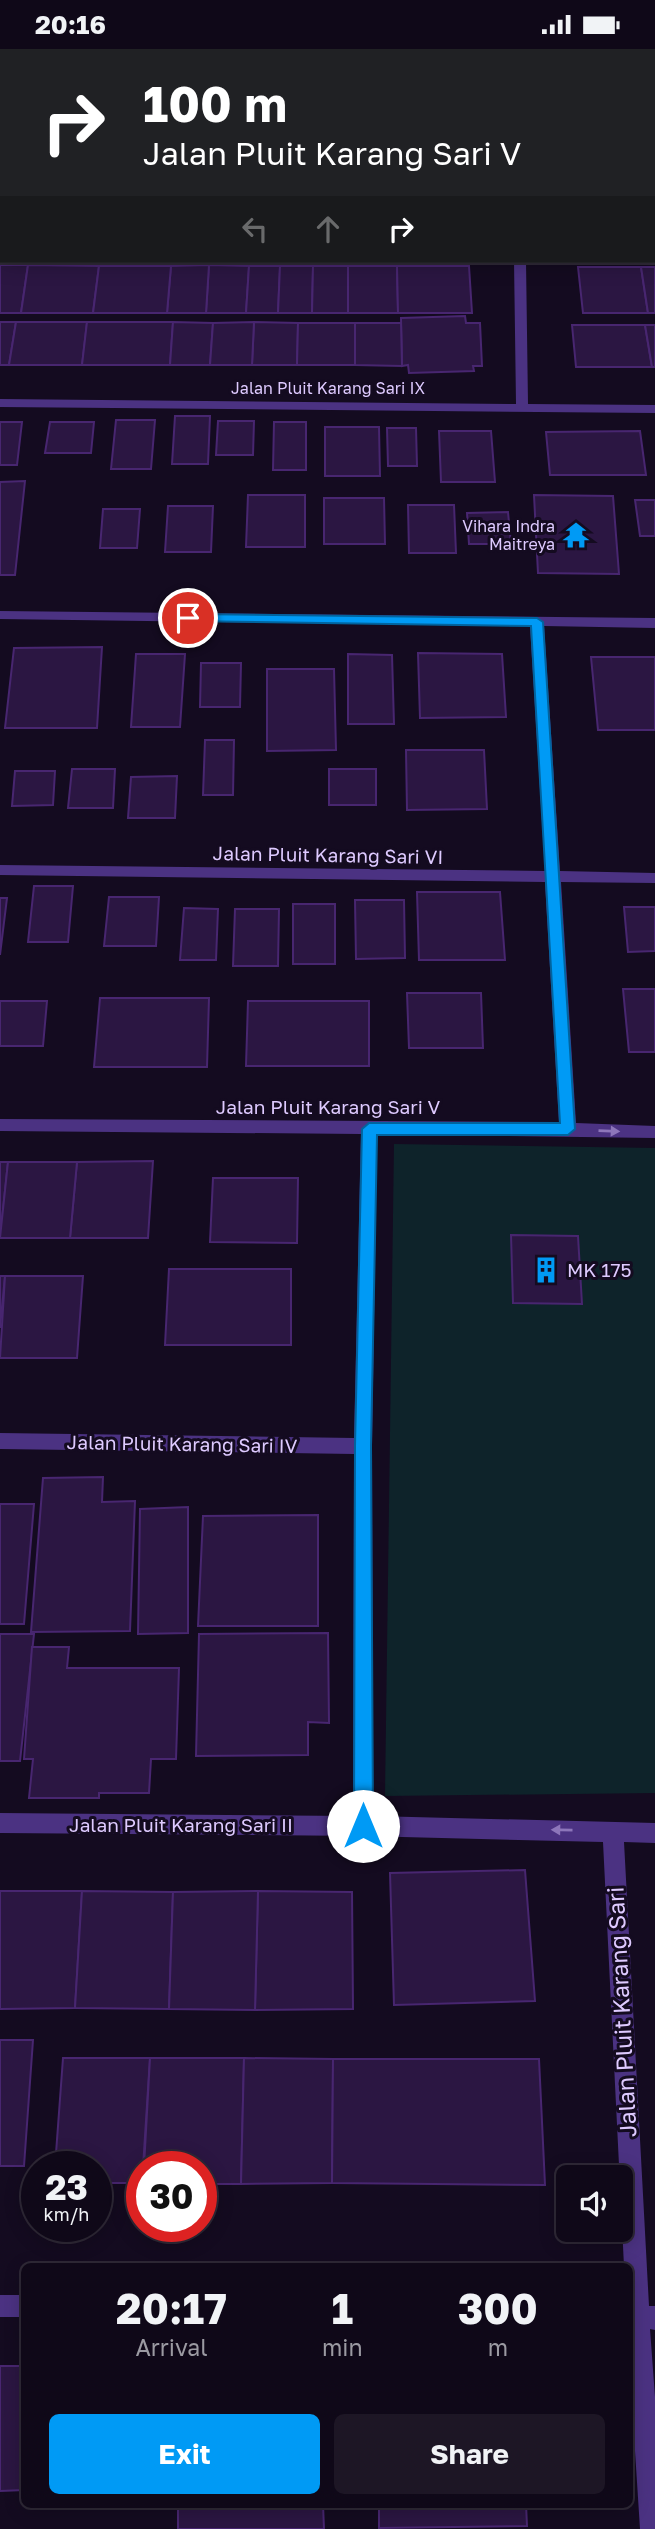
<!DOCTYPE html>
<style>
:root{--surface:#0f0818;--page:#1d1625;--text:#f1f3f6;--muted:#9b9aa2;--line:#2f2937;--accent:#009af5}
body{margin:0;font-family:"Golos Text",sans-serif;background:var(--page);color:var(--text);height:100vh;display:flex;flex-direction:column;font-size:26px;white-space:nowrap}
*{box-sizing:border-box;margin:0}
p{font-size:23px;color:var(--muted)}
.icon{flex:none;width:38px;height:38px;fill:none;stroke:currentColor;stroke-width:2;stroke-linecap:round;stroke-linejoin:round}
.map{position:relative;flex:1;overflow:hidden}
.side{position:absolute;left:21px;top:2214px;width:612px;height:245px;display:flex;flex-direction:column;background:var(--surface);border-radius:10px;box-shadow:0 4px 18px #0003,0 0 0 2px var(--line)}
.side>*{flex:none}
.hud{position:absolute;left:0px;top:0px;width:656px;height:214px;box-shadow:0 4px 18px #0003,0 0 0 2px var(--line);background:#202124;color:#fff;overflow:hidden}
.controls{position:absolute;left:556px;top:2116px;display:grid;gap:14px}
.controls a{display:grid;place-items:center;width:77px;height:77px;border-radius:10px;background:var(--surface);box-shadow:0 4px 18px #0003,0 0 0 2px var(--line);font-size:35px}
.speed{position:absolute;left:21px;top:2102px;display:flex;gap:14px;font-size:35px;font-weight:700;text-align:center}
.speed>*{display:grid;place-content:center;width:91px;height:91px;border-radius:50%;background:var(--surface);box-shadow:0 4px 18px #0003,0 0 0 2px var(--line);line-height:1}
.speed small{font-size:18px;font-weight:400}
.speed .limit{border:10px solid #d22;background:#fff;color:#111}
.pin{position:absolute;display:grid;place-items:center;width:60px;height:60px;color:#fff;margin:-30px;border:4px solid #fff;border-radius:50%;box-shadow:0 2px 7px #0007}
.me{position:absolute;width:77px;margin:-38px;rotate:0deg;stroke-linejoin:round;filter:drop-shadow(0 0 5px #0008)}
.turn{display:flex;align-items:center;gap:24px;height:147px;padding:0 28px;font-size:32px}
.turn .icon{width:91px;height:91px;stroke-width:2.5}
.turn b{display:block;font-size:49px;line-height:60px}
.lanes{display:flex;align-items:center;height:66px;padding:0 28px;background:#0003;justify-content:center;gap:35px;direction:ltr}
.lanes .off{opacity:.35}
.eta{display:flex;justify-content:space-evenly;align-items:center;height:119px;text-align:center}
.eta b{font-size:42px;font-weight:700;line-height:49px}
.action{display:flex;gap:14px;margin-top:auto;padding:14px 28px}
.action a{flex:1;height:80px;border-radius:10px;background:var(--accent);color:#fff;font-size:28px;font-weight:700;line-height:80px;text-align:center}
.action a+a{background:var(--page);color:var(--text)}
.status{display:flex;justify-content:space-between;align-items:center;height:49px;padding:0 35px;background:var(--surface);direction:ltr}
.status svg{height:19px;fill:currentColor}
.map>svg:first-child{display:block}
.green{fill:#0e232a}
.building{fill:#2b1642;stroke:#482670;stroke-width:2}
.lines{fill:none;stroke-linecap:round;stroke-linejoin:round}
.minor{fill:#4b3282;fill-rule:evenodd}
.oneway{fill:#8d76ba}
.route{fill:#009af5;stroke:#00649f;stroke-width:2}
.labels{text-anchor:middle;stroke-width:6;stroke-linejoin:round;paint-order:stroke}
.far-street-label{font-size:16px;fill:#decaff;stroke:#140b20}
.far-poi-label{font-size:16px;fill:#decaff;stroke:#140b20;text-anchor:end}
.street-label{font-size:19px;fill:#decaff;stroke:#140b20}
.poi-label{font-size:19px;fill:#decaff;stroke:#140b20;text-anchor:start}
.near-street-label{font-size:23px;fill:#decaff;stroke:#140b20}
</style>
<div class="status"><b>20:16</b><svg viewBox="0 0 49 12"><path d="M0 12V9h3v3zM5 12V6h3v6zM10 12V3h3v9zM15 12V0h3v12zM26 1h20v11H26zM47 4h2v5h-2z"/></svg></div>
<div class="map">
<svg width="655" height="2480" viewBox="0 0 655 2480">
<rect width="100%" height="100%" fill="#140b20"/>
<path class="green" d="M 394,1095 L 655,1099 L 655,1744 L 385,1747 Z"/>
<g class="building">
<path d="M 291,0 L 364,0 L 291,2 Z"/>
<path d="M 0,216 L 28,216 L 21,264 L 0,264 Z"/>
<path d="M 28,216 L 99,217 L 93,264 L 21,264 Z"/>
<path d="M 209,216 L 249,217 L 246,264 L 206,264 Z"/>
<path d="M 209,216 L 206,264 L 167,264 L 171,217 Z"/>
<path d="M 99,217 L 171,217 L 167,264 L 93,264 Z"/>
<path d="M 249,217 L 280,217 L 278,264 L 246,264 Z"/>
<path d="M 280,217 L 313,217 L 312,264 L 278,264 Z"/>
<path d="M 313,217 L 348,217 L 348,264 L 312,264 Z"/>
<path d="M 348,217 L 397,217 L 398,264 L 348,264 Z"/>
<path d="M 397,217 L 469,217 L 472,264 L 398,264 Z"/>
<path d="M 578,218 L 641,218 L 648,264 L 583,264 Z"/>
<path d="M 641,218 L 655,218 L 655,264 L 648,264 Z"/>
<path d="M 465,267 L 466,274 L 480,274 L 482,317 L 473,317 L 474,322 L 409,324 L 408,316 L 402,317 L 401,269 Z"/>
<path d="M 0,273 L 16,273 L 9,316 L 0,316 Z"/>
<path d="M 16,273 L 87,273 L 82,316 L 9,316 Z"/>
<path d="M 87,273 L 173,273 L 170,316 L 82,316 Z"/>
<path d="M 173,273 L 213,274 L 210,316 L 170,316 Z"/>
<path d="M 254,273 L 298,274 L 297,316 L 252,316 Z"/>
<path d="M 254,273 L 252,316 L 210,316 L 213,274 Z"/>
<path d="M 298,274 L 355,274 L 355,316 L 297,316 Z"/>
<path d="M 355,274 L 401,274 L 402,317 L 355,316 Z"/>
<path d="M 572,276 L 645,276 L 652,318 L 576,318 Z"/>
<path d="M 645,276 L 655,276 L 655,318 L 652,318 Z"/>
<path d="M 175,367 L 210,367 L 208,415 L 172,415 Z"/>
<path d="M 116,371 L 155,371 L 151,420 L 111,420 Z"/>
<path d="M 218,372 L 254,372 L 253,406 L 216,406 Z"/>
<path d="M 0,373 L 22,373 L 17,416 L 0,416 Z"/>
<path d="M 50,373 L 94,373 L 91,404 L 45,404 Z"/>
<path d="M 274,373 L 306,373 L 306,421 L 273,421 Z"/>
<path d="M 325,378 L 379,378 L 380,427 L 325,427 Z"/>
<path d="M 387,379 L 416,379 L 417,417 L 388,417 Z"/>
<path d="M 439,382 L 491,382 L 495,433 L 441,433 Z"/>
<path d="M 640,382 L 646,426 L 550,426 L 546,383 Z"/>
<path d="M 25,432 L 15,526 L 0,526 L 0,433 Z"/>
<path d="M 248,446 L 305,446 L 305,498 L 246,498 Z"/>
<path d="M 534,446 L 613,447 L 619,525 L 538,524 Z"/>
<path d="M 324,449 L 384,449 L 385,495 L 324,495 Z"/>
<path d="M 635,451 L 655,451 L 655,487 L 640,487 Z"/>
<path d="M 408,456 L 454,456 L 456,504 L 409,504 Z"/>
<path d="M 168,457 L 213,457 L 211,503 L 165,503 Z"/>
<path d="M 103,460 L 140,460 L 137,499 L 100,499 Z"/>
<path d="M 508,463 L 511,495 L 469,495 L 467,464 Z"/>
<path d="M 102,598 L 97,679 L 5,679 L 14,599 Z"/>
<path d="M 418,604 L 502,605 L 506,668 L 420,669 Z"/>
<path d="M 136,605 L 185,605 L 180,678 L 131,678 Z"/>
<path d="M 348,605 L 392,606 L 394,675 L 348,675 Z"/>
<path d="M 591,608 L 655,608 L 655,681 L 598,681 Z"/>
<path d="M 201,614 L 241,614 L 240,658 L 200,658 Z"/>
<path d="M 267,620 L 334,620 L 336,701 L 267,702 Z"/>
<path d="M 205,691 L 234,691 L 233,746 L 203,746 Z"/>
<path d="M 406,701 L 484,701 L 487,760 L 407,761 Z"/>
<path d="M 72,720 L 115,720 L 113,759 L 68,759 Z"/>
<rect x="329" y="720" width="47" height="36"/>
<path d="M 15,722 L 55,722 L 53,756 L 12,757 Z"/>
<path d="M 177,727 L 175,769 L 128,769 L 131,728 Z"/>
<path d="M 34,837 L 73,837 L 68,893 L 28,893 Z"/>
<path d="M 417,843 L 500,843 L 505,911 L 419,911 Z"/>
<path d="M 109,848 L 159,848 L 156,897 L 104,897 Z"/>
<path d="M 0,849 L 7,849 L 0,906 Z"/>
<path d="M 355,851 L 404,851 L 405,909 L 356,910 Z"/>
<rect x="293" y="855" width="42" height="60"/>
<path d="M 624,858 L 655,858 L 655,902 L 628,903 Z"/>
<path d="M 184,859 L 218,860 L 216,911 L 180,911 Z"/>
<path d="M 235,860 L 279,860 L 278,917 L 233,917 Z"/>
<path d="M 623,940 L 655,940 L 655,1003 L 629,1003 Z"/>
<path d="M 407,944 L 481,944 L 483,999 L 409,999 Z"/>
<path d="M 100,949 L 209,949 L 207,1018 L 94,1018 Z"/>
<path d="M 0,952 L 47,952 L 43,997 L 0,997 Z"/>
<path d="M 248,952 L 369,952 L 369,1017 L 246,1017 Z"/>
<path d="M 153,1112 L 148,1189 L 70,1189 L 77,1113 Z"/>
<path d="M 0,1113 L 8,1113 L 0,1189 Z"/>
<path d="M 8,1113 L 77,1113 L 70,1189 L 0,1189 Z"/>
<path d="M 213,1129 L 298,1129 L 297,1194 L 210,1193 Z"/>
<path d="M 511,1186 L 578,1187 L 582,1255 L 513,1254 Z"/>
<path d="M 169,1220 L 291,1220 L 291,1296 L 165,1296 Z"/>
<path d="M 0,1227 L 5,1227 L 0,1279 Z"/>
<path d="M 5,1227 L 83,1227 L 77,1309 L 0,1309 Z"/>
<path d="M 103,1428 L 102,1453 L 135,1452 L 130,1582 L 31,1583 L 43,1429 Z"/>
<path d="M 0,1455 L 34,1455 L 24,1575 L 0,1575 Z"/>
<path d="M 188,1458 L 188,1584 L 138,1585 L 140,1460 Z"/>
<path d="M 318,1466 L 318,1577 L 198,1577 L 203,1467 Z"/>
<path d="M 328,1584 L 329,1674 L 308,1673 L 308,1706 L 196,1707 L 199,1585 Z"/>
<path d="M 0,1585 L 34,1585 L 20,1712 L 0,1712 Z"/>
<path d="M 32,1598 L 69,1598 L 67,1619 L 179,1619 L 176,1710 L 151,1710 L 149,1744 L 99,1744 L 99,1749 L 29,1749 L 33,1710 L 24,1710 Z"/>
<path d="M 525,1821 L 535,1952 L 394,1956 L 390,1824 Z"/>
<path d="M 0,1842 L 82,1842 L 75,1959 L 0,1960 Z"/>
<path d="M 82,1842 L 173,1843 L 169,1960 L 75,1959 Z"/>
<path d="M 258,1842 L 352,1843 L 353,1960 L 255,1961 Z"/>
<path d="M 258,1842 L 255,1961 L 169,1960 L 173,1843 Z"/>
<path d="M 0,1991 L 33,1991 L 24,2117 L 0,2117 Z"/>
<path d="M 63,2009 L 150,2009 L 142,2134 L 96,2134 L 96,2118 L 55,2118 Z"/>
<path d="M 150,2009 L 244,2009 L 241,2135 L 201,2135 L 201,2118 L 144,2118 Z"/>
<path d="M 244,2009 L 333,2010 L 332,2134 L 241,2135 Z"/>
<path d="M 333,2010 L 539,2010 L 545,2136 L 332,2134 Z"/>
<path d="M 0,2317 L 24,2317 L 24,2441 L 0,2442 Z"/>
<path d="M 178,2455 L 323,2455 L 324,2480 L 178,2480 Z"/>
<path d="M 379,2455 L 526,2455 L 527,2477 L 379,2479 Z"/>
</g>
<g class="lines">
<g class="minor">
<rect x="379" y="0" width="10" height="2"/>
<rect x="628" y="0" width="10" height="2"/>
<rect x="0" y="59" width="2" height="7"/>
<rect x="654" y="68" width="1" height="6"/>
<rect x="654" y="144" width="1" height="9"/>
<rect x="0" y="199" width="2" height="8"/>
<rect x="654" y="202" width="1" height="8"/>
<path d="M 514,212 L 526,212 L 528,355 L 655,356 L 655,364 L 0,358 L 0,350 L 516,355 Z"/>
<path d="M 0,562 L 655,569 L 655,579 L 544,577 L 560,822 L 655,824 L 655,834 L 561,833 L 576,1074 L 655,1077 L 655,1089 L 377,1085 L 372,1397 L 373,1767 L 655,1774 L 655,1794 L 624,1793 L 649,2257 L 655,2257 L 655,2281 L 650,2280 L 655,2348 L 655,2480 L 640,2480 L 630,2324 L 630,2217 L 624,2217 L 603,1793 L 363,1787 L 0,1784 L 0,1764 L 353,1767 L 354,1405 L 0,1400 L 0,1384 L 354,1389 L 361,1085 L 0,1082 L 0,1070 L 559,1073 L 545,833 L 0,826 L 0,816 L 545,822 L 530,577 L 0,570 Z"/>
<rect x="0" y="2246" width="24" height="22"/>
</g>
</g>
<defs><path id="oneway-solid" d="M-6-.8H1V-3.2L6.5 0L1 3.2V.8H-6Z" transform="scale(1.75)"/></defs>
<g class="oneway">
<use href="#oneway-solid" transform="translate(609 1082) rotate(2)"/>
<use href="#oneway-solid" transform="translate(562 1781) rotate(-179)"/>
</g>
<path class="route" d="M 188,565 L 537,569 L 543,573 L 575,1080 L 568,1086 L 377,1086 L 371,1397 L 373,1777 L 370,1783 L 363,1786 L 357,1783 L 354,1777 L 355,1397 L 362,1080 L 369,1074 L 560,1074 L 531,577 L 183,572 L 183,566 Z"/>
<defs>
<g id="temple-bare" transform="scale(2.1)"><path d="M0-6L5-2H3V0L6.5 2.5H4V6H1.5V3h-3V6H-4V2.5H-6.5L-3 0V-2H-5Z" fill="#009af5" stroke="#140b20" stroke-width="2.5" paint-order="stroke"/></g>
<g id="building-bare" transform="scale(2.1)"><path d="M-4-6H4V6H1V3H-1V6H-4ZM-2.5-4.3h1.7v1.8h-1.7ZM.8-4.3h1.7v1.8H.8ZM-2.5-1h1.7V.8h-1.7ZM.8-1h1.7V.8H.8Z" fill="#009af5" stroke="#140b20" stroke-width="2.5" paint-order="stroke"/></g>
</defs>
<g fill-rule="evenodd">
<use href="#temple-bare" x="576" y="486"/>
<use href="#building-bare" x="546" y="1221"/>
</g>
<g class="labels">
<g class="far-street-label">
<text x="328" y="345">Jalan Pluit Karang Sari IX</text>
</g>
<g class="far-poi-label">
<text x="555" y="483">Vihara Indra<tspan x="555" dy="18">Maitreya</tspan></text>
</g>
<g class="street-label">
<text transform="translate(328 806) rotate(1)" y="7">Jalan Pluit Karang Sari VI</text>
<text x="328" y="1065">Jalan Pluit Karang Sari V</text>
<text transform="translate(182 1395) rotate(1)" y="7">Jalan Pluit Karang Sari IV</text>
<text x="181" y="1783">Jalan Pluit Karang Sari II</text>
</g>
<g class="poi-label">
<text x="567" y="1228">MK 175</text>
</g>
<g class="near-street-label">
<text transform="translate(622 1963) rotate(-93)" y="8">Jalan Pluit Karang Sari</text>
</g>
</g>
</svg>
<div class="controls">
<a><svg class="icon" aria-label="sound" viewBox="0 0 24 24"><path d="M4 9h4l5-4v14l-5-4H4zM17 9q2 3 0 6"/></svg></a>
</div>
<div class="speed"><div>23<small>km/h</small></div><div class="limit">30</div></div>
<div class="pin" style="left:188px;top:569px;background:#d93025"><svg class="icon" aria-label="arrive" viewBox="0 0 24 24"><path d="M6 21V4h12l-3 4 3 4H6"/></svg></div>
<svg class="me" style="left:363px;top:1777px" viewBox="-20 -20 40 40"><circle r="19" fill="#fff"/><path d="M0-13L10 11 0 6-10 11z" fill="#009af5"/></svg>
<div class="hud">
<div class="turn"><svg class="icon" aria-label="right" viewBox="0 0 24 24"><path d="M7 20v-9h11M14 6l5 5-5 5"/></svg><div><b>100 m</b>Jalan Pluit Karang Sari V</div></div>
<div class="lanes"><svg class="icon off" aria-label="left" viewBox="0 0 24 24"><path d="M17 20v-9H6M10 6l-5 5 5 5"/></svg><svg class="icon off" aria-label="ahead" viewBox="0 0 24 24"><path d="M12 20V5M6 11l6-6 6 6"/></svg><svg class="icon" aria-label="right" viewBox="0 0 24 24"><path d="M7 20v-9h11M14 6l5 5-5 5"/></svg></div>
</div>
<section class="side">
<div class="eta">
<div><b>20:17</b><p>Arrival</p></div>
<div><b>1</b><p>min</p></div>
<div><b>300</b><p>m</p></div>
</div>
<div class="action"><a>Exit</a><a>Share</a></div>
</section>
</div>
